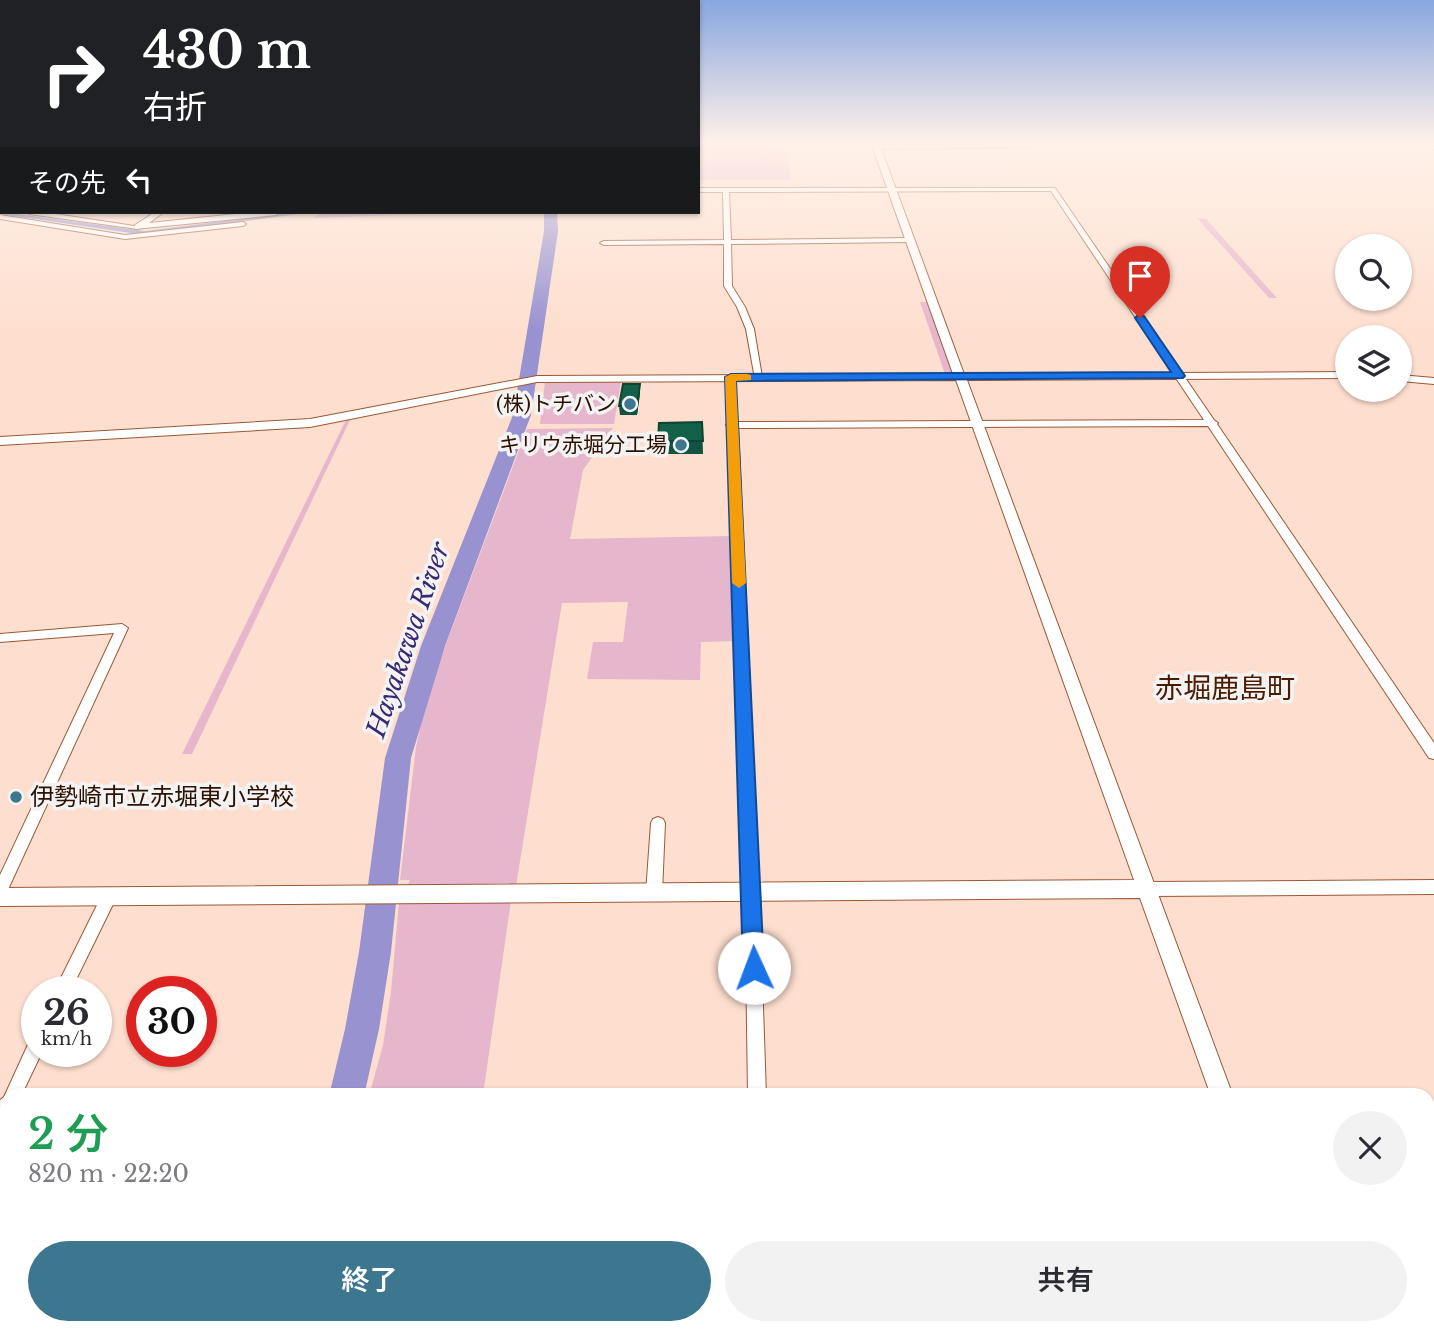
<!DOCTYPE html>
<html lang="ja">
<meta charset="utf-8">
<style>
:root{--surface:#fff;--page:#f2f2f3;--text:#2b2b33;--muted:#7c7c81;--accent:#3c768f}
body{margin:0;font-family:"Libre Baskerville","Noto Sans JP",serif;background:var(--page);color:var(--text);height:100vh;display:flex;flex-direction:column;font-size:26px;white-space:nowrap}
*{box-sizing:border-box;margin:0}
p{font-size:23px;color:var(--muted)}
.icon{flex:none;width:38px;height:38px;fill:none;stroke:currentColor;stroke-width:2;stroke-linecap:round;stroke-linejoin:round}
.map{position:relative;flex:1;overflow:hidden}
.details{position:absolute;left:0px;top:1088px;width:1435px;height:247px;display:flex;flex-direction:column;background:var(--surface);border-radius:21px 21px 0 0;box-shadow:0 2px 5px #0004}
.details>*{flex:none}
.guide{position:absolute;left:0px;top:0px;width:700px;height:214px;box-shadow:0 2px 5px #0004;background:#202124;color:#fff;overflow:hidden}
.tools{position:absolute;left:1335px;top:234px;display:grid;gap:14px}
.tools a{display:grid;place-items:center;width:77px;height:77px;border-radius:50%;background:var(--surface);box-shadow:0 2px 5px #0004;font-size:35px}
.speed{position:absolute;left:21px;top:976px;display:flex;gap:14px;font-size:35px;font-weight:700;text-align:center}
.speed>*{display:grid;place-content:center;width:91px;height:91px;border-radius:50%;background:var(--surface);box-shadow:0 2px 5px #0004;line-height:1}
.speed small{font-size:18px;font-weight:400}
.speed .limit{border:10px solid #d22;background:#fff;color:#111}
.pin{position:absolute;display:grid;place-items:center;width:60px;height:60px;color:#fff;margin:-72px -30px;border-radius:50% 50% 50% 0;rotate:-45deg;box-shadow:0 0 7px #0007}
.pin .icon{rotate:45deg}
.me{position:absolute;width:77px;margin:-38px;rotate:358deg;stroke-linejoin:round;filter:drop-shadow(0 0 5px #0008)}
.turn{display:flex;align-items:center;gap:24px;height:147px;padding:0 28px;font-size:32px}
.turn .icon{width:91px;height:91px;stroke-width:2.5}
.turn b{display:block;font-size:49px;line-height:60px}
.then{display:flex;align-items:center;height:66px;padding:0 28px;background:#0003;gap:14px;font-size:26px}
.round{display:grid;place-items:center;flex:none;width:74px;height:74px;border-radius:37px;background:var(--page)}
.summary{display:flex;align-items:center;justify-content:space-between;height:119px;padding:0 28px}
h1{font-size:42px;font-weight:600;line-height:52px;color:#1e9e55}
.cta{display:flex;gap:14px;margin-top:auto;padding:14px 28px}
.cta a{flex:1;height:80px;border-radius:42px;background:var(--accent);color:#fff;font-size:28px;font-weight:600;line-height:80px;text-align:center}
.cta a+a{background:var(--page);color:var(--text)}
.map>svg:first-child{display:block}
.green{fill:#e6b6cd}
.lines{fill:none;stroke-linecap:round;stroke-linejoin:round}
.canal{fill:#9892d1;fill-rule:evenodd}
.river{fill:#9892d1;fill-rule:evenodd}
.minor-casing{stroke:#9b5834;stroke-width:2}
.tertiary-casing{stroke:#9b5834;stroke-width:2}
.secondary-casing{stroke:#9b5834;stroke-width:1}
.minor{fill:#fff;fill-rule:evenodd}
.tertiary{fill:#fff;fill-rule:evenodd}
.secondary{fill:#fff;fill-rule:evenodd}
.wall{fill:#115340}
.shaded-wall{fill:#0e4434}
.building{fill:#14614a;stroke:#0e4434;stroke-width:2}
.route{fill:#1a73e8;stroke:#114b97;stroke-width:2}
.slow{fill:#f59e0b}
.poi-dot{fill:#3c768f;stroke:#f3f3f3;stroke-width:2.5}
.labels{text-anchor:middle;stroke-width:7;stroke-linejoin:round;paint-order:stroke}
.far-poi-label{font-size:21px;fill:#2d1204;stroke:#f3f3f3;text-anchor:end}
.poi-label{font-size:24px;fill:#2d1204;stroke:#f3f3f3;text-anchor:start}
.water-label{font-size:26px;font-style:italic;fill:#392973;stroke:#f3f3f3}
.quarter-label{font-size:28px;fill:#4b1c00;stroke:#f3f3f3}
</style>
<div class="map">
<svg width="1434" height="1335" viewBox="0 0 1434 1335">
<rect width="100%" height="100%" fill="#fedfcf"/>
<g class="green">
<path d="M 701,148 L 787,150 L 791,180 L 700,180 Z"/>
<path d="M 337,212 L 423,212 L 422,214 L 314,218 L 318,214 Z"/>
<path d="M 1197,218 L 1206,219 L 1277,298 L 1269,298 Z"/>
<path d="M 920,302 L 929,302 L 953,374 L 945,374 Z"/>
<path d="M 545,381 L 621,381 L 614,424 L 540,424 Z"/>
<path d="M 346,420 L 350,420 L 192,754 L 182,754 Z"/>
<path d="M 613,428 L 583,470 L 570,539 L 731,536 L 737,641 L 701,642 L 700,680 L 587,679 L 593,642 L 623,642 L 628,602 L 562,603 L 516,886 L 511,901 L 483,1095 L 369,1096 L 383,1045 L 391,992 L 399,902 L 410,880 L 400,880 L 416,747 L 428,692 L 527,429 Z"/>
<path d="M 303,1328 L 450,1328 L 449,1335 L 301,1335 Z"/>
</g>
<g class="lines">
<path class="canal" d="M 0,210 L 2,212 L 145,231 L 293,212 L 313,212 L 145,235 L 0,214 Z"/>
<g class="river">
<path d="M 544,212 L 557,212 L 558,231 L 531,415 L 445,646 L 411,758 L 391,952 L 379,1029 L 364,1096 L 329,1096 L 345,1029 L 359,952 L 385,758 L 421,646 L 513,415 L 544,231 Z"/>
<path d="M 257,1328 L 297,1328 L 295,1335 L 255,1335 Z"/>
</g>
<g class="minor-casing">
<g id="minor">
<path d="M 1034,144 L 1036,147 L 877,149 L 874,147 L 877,145 Z"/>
<path d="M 698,188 L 1055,188 L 1214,420 L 1218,423 L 1217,424 L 1434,743 L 1434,759 L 1429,758 L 1208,426 L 738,428 L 759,886 L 766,1096 L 748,1096 L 745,886 L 728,427 L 726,425 L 728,423 L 727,377 L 731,374 L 735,377 L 737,422 L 1204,420 L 1051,191 L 729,192 L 731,240 L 911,238 L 914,240 L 911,242 L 731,244 L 732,286 L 745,307 L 754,329 L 762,377 L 755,379 L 746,329 L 737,307 L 724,286 L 724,244 L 604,245 L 600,243 L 604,241 L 724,240 L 723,192 L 698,192 Z"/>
<path d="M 0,205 L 2,205 L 2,210 L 0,209 Z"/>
<path d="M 26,212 L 42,212 L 141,227 L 138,229 L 29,214 Z"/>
<path d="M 0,215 L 125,235 L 243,222 L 246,224 L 243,226 L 125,239 L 0,219 Z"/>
<path d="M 122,624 L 128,628 L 5,896 L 0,898 L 0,875 L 114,633 L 0,642 L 0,634 Z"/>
<path d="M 658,817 L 663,819 L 665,823 L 662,893 L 659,898 L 654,900 L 649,898 L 646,893 L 651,823 L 653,819 Z"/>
<path d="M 1434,880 L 1434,894 L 1148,896 L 1143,894 L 1141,889 L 1143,884 L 1148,882 Z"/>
<path d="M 109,889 L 114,891 L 117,896 L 70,992 L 54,992 L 104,891 Z"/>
<path d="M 37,1036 L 37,1052 L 42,1052 L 21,1096 L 7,1096 L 7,1125 L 0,1129 L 0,1100 L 4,1097 L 31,1038 Z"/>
<rect x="759" y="1328" width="20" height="7"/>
</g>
</g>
<g class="tertiary-casing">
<g id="tertiary">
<path d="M 871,143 L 879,143 L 964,374 L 1348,372 L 1348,378 L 967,380 L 1233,1096 L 1211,1096 L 1140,898 L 0,906 L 0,888 L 1134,880 L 956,380 L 537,382 L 310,427 L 0,445 L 0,437 L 310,419 L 537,376 L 953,374 Z"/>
<path d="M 155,212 L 164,212 L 149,223 L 255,212 L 280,212 L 276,215 L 135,229 L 135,225 Z"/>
<path d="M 1400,375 L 1434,378 L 1434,384 L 1400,381 Z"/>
<path d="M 1294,1328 L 1320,1328 L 1322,1335 L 1296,1335 Z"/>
</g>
</g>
<g class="secondary-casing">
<path id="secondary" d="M 1426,143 L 1434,143 L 1434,150 Z"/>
</g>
<use href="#minor" class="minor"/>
<use href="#tertiary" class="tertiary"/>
<use href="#secondary" class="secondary"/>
</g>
<g class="wall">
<path d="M 640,384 L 640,393 L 637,415 L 620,415 L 619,406 Z"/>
<path d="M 702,422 L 703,454 L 659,454 L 658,441 Z"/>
</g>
<path class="shaded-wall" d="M 640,384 L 640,393 L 637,415 L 637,406 Z"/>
<g class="building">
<path d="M 623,384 L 640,384 L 637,406 L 619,406 Z"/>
<path d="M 702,422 L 703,441 L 658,441 L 659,423 Z"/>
</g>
<linearGradient id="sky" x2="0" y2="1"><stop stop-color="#88a6df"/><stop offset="0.43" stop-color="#fff1e9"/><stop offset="1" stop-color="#fff1e9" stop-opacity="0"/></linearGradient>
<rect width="1434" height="330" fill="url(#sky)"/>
<path class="route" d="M 1137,316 L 1144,316 L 1185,376 L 1183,378 L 736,381 L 764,968 L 761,975 L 754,978 L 746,975 L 743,968 L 725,377 L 731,374 L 1171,372 L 1135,318 Z"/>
<path class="slow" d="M 747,374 L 751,375 L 751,380 L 736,381 L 746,583 L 739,588 L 732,583 L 725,377 L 731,374 Z"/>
<g class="poi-dot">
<circle cx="630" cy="404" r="7"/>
<circle cx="681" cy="445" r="7"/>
<circle cx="16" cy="797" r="7"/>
</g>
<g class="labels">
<g class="far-poi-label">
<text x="616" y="411">(株)トチバン</text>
<text x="667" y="452">キリウ赤堀分工場</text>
</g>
<g class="poi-label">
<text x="30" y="805">伊勢崎市立赤堀東小学校</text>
</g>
<g class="water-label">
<text transform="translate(408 640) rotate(-71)" y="9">Hayakawa River</text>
</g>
<g class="quarter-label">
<text x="1225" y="698">赤堀鹿島町</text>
</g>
</g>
</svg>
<div class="tools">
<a><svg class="icon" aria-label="search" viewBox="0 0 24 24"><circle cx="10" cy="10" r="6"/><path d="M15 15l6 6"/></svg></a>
<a><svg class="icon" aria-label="layers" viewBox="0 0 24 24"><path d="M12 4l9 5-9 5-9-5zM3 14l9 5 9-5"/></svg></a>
</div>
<div class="speed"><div>26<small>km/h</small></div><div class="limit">30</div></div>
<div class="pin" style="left:1140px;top:318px;background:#d93025"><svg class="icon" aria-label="arrive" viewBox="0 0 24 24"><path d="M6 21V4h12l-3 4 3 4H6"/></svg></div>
<svg class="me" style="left:754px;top:968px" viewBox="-20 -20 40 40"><circle r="19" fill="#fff"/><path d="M0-13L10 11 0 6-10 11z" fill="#1a73e8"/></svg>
<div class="guide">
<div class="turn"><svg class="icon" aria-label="right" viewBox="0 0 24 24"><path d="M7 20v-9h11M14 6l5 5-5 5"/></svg><div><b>430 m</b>右折</div></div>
<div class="then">その先<svg class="icon" aria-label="left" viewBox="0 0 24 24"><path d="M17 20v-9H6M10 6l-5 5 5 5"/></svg></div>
</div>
<section class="details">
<div class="summary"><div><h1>2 分</h1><p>820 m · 22:20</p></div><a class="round"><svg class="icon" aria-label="close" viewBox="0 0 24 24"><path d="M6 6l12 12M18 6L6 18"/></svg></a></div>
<div class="cta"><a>終了</a><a>共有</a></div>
</section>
</div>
